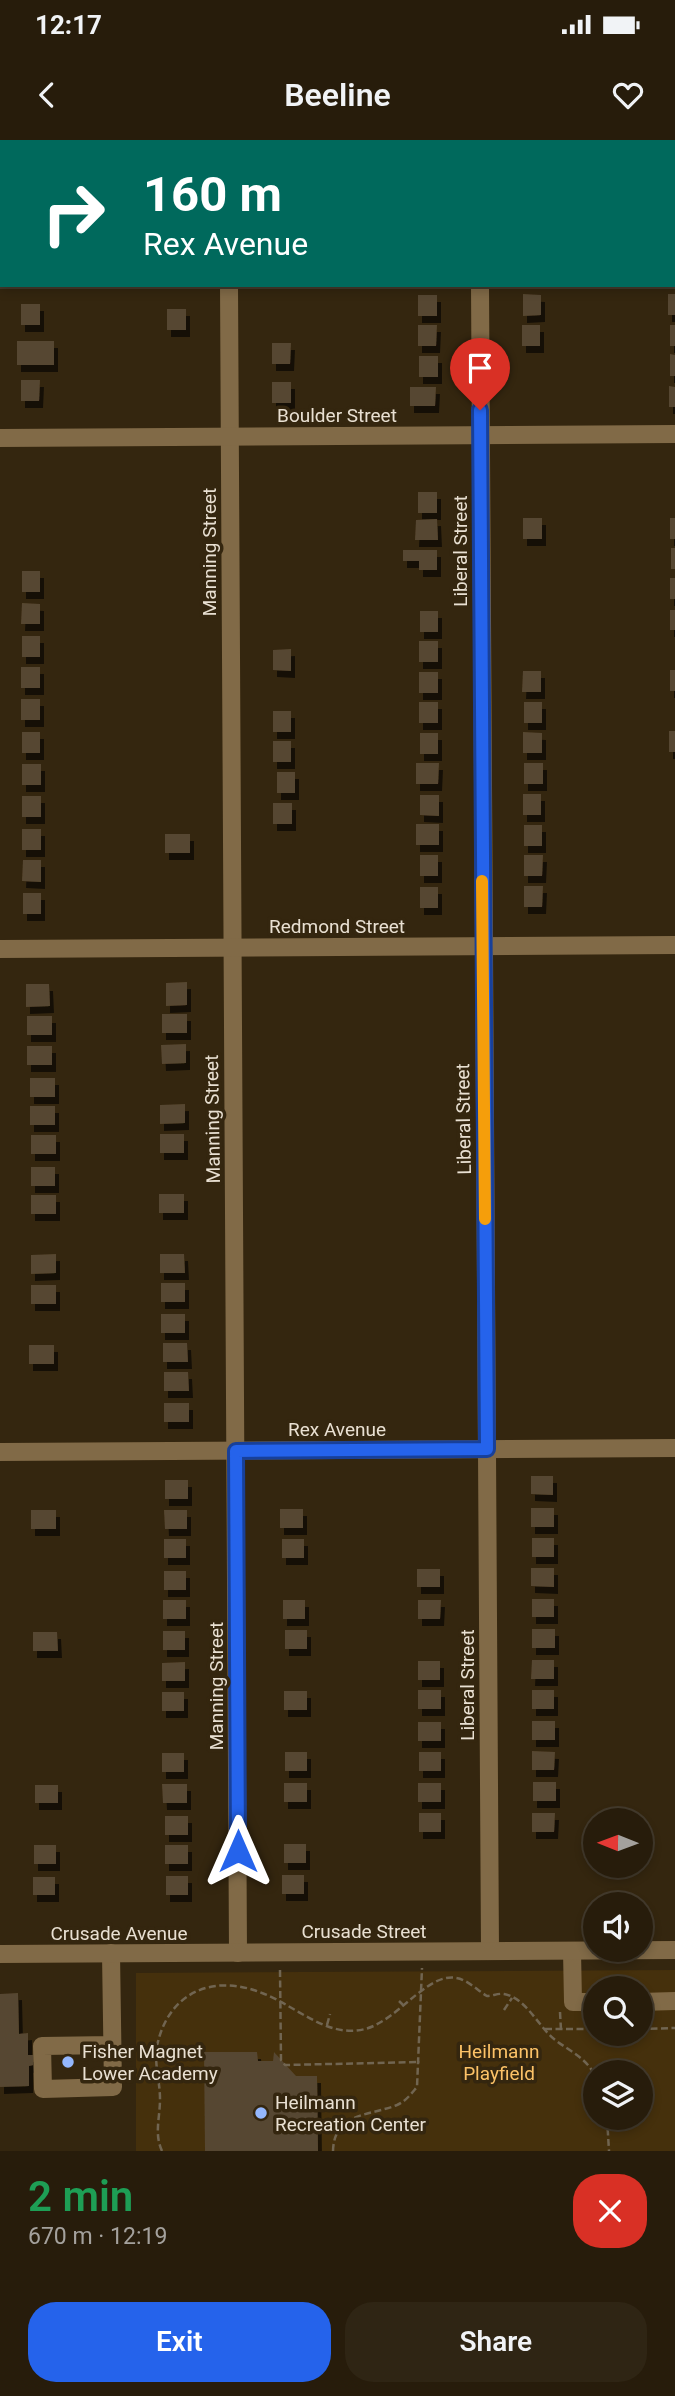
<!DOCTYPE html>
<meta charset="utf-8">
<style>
:root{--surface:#271c0b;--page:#2f2514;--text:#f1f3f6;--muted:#a4a19d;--line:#433a2c;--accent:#2563eb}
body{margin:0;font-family:Roboto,sans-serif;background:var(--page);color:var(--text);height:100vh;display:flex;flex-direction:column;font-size:26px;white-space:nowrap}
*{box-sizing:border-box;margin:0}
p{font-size:23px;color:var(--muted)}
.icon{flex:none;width:38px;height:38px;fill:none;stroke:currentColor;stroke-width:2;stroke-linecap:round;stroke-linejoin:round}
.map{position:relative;height:2011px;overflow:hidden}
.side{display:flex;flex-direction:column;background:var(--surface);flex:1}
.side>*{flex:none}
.guide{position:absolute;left:0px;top:0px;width:676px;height:147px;box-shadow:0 4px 10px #0003,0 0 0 2px var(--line);background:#00695c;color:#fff;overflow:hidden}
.needle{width:46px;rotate:271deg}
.controls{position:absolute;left:583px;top:1668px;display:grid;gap:14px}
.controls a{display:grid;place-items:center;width:70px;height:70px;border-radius:50%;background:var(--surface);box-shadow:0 4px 10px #0003,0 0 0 2px var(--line);font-size:35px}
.pin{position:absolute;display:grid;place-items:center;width:60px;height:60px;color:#fff;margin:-72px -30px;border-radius:50% 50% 50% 0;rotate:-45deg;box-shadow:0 0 7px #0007}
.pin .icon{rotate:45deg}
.me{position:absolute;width:77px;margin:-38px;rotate:0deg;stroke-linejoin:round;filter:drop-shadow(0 0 5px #0008)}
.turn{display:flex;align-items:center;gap:24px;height:147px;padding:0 28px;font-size:32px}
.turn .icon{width:91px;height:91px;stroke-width:2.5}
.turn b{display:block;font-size:49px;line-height:60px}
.round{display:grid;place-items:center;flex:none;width:74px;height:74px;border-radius:28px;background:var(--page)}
.summary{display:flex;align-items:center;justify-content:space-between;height:119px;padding:0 28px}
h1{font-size:42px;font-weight:600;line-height:52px;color:#1e9e55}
.button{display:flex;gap:14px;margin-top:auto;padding:14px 28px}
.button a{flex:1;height:80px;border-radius:28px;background:var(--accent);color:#fff;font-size:28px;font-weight:600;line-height:80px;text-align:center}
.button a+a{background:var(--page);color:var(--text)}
.status{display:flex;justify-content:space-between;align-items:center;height:49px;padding:0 35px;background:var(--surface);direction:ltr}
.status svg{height:19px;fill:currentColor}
header{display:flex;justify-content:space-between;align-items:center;height:91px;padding:0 28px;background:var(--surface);font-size:32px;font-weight:600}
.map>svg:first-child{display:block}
.green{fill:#45300c;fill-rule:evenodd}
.building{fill:#574730;filter:url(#shadow)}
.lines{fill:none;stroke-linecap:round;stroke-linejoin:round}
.path{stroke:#716551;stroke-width:2.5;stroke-dasharray:7 3.5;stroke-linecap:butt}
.minor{stroke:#816a47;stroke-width:18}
.route-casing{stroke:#184099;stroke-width:18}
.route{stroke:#2563eb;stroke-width:12}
.slow{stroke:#f59e0b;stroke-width:12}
.poi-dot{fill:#94b7fd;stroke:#34260f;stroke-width:2.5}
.labels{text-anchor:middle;stroke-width:7;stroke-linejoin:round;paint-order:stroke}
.street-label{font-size:19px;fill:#e9e0d2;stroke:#34260f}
.poi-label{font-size:19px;fill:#e9e0d2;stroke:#34260f;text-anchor:start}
.park-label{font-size:19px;fill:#fcc267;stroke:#34260f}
</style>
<div class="status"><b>12:17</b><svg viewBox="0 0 49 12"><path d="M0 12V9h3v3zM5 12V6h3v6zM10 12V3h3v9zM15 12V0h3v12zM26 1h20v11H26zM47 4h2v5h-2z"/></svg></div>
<header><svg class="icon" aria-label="back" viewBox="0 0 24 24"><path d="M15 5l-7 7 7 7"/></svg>Beeline<svg class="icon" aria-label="heart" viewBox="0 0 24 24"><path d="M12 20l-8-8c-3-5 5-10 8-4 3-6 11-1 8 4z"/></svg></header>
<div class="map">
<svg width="675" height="2011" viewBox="0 0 675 2011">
<defs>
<filter id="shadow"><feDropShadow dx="4" dy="7" stdDeviation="0" flood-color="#0009"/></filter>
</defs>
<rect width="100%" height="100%" fill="#34260f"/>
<path class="green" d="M 675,1830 L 675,2011 L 136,2011 L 136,1833 ZM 595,1848 L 640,1848 L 640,1894 L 595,1894 ZM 595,1932 L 640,1932 L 640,1978 L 595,1978 Z"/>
<g class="building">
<path d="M 523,154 L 541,155 L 541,175 L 523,176 Z"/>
<rect x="668" y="154" width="7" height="21"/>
<rect x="418" y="155" width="19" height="21"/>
<rect x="21" y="164" width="19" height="21"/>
<rect x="167" y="169" width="19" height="21"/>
<path d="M 418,185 L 437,185 L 436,206 L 418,206 Z"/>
<rect x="522" y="185" width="18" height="21"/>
<rect x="670" y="185" width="5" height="21"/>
<rect x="17" y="201" width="37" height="24"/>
<path d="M 272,203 L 291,203 L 290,224 L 272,224 Z"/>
<path d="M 670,214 L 675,215 L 675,236 L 670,236 Z"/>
<rect x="419" y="216" width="19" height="21"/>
<path d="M 21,240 L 40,240 L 39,261 L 21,261 Z"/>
<rect x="272" y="242" width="19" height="21"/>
<path d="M 669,246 L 675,247 L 675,267 L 669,267 Z"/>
<path d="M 410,247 L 436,247 L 435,266 L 410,266 Z"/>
<rect x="418" y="352" width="19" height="21"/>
<rect x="523" y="378" width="19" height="21"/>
<rect x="670" y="378" width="5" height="21"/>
<path d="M 437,379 L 438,400 L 415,400 L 416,380 Z"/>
<rect x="671" y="408" width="4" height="21"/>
<path d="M 403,410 L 437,410 L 437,430 L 419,430 L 419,421 L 403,421 Z"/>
<rect x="22" y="431" width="18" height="21"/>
<rect x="670" y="438" width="5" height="21"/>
<path d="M 22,463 L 40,464 L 40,484 L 21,484 Z"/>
<rect x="670" y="470" width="5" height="20"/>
<rect x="420" y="471" width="18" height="21"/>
<rect x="22" y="496" width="18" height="21"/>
<rect x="419" y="501" width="19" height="21"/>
<path d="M 291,509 L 291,531 L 273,530 L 273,510 Z"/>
<rect x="21" y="527" width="19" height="21"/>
<rect x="670" y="530" width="5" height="21"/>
<path d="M 523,531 L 541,531 L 541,552 L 522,552 Z"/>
<rect x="419" y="532" width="19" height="21"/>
<rect x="21" y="559" width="19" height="21"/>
<rect x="419" y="562" width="19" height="21"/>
<rect x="524" y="562" width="18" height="21"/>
<rect x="273" y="571" width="18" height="21"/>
<rect x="669" y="591" width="6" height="21"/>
<rect x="22" y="592" width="18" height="21"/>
<path d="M 523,592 L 542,593 L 542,613 L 523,613 Z"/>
<rect x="420" y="593" width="18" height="21"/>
<rect x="273" y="601" width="18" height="21"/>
<path d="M 416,623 L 439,623 L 438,644 L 416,644 Z"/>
<rect x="524" y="623" width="19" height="21"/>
<rect x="22" y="624" width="19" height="21"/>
<rect x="277" y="632" width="18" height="21"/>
<rect x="523" y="654" width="18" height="21"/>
<path d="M 420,655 L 439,655 L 439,676 L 420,675 Z"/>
<rect x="22" y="656" width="19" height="21"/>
<rect x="273" y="663" width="19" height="21"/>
<rect x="416" y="684" width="23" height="21"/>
<rect x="524" y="685" width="18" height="21"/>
<rect x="22" y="689" width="19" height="21"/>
<rect x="165" y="694" width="25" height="19"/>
<rect x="420" y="715" width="18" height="21"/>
<path d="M 524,715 L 543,715 L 542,736 L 524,736 Z"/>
<path d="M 23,720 L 41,720 L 41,742 L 22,741 Z"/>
<path d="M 524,746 L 543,746 L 542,767 L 524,767 Z"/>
<rect x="420" y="747" width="18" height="21"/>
<rect x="23" y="753" width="18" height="21"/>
<path d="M 187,842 L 187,865 L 166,866 L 166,843 Z"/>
<path d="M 26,844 L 49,844 L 50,866 L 26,867 Z"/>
<rect x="162" y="874" width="25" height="19"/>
<rect x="27" y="876" width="25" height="19"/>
<path d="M 186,904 L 186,923 L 162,924 L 161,905 Z"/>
<rect x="27" y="906" width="25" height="19"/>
<rect x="30" y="938" width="25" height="19"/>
<path d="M 185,964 L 185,983 L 160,984 L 160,965 Z"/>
<rect x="30" y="966" width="25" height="19"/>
<rect x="160" y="994" width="24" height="19"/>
<rect x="31" y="995" width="25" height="19"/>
<rect x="31" y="1027" width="24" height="19"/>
<rect x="159" y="1054" width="25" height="19"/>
<rect x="31" y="1055" width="25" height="19"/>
<path d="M 56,1114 L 56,1133 L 31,1134 L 31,1115 Z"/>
<path d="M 160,1114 L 184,1114 L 185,1133 L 160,1133 Z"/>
<rect x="161" y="1143" width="24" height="19"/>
<rect x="31" y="1145" width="25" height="19"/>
<rect x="161" y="1174" width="24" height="19"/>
<path d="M 163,1203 L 187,1203 L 188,1222 L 163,1222 Z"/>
<rect x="29" y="1205" width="25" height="19"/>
<path d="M 164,1232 L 188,1232 L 189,1251 L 164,1251 Z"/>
<rect x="164" y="1263" width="25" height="19"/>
<path d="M 531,1336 L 553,1336 L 553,1355 L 531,1354 Z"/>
<rect x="165" y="1340" width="23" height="19"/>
<rect x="531" y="1368" width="23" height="19"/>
<rect x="280" y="1369" width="23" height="19"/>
<rect x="31" y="1370" width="25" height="19"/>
<path d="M 164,1370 L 187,1370 L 187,1389 L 165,1389 Z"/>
<rect x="532" y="1398" width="22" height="19"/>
<rect x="164" y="1399" width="22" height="19"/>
<rect x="282" y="1399" width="22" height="19"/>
<path d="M 531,1428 L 554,1428 L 554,1447 L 531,1446 Z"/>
<rect x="417" y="1429" width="23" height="18"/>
<rect x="164" y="1431" width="22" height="19"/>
<rect x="532" y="1459" width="22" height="18"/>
<rect x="163" y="1460" width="23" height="19"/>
<rect x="283" y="1460" width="22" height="19"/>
<path d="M 418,1460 L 441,1460 L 440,1479 L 418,1479 Z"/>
<rect x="532" y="1489" width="23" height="19"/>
<rect x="285" y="1490" width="22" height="19"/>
<rect x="163" y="1491" width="22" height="19"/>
<path d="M 33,1492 L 57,1492 L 58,1511 L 33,1511 Z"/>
<path d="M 532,1520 L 554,1520 L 554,1539 L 531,1539 Z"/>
<rect x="418" y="1521" width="22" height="19"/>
<path d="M 185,1522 L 185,1541 L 162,1541 L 162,1523 Z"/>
<rect x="418" y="1550" width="23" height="19"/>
<rect x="532" y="1550" width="22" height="19"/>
<rect x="284" y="1551" width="23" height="19"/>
<rect x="162" y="1552" width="22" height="19"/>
<rect x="532" y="1581" width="23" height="19"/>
<rect x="418" y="1582" width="23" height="19"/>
<path d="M 532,1611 L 555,1612 L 554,1630 L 532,1630 Z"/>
<rect x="285" y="1612" width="22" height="19"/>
<rect x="419" y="1612" width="22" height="19"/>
<rect x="162" y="1613" width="22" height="19"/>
<rect x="533" y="1642" width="23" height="19"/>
<rect x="284" y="1643" width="23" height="19"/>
<rect x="418" y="1643" width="23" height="19"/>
<path d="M 162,1644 L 187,1644 L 187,1663 L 163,1663 Z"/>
<rect x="35" y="1645" width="23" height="18"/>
<rect x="419" y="1673" width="22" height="19"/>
<path d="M 532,1673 L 555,1673 L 554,1692 L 532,1692 Z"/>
<rect x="165" y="1676" width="23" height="19"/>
<rect x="284" y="1704" width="22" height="19"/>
<rect x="34" y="1705" width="22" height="19"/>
<rect x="165" y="1705" width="23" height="19"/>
<rect x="282" y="1735" width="22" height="19"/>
<rect x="166" y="1736" width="22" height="19"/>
<rect x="33" y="1737" width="22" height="18"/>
<path d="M 18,1853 L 19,1894 L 28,1893 L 28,1915 L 33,1915 L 33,1925 L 29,1926 L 29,1946 L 0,1947 L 0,1854 Z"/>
<path d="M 204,1912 L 257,1912 L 258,1921 L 273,1921 L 274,1912 L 296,1936 L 317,1936 L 318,2011 L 205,2011 Z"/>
</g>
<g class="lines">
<g class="path">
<path d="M 280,1830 L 281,1920 L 285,1925 L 420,1922"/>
<path d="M 399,1861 L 405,1867"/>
<path d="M 504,1870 L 512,1858"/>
<path d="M 560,1872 L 561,1890"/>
<path d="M 327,1885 L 330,1874"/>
<path d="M 545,1889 L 595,1889"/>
<path d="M 640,1889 L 675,1888"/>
<path d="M 607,1978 L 609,2011"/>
<path d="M 162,2011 C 154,1994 160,1978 160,1959 C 160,1941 154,1925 157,1906 C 168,1853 212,1833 262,1853 C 295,1865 327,1899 365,1889 C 401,1880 432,1823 465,1841 C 473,1845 480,1852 487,1856 C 492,1856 499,1853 504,1854 C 526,1858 538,1886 554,1899 C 569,1911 586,1917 595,1936"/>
<path d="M 333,2011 C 334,1972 370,1976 397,1965 C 406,1961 411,1954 417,1947 L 422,1828"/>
</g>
<g class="minor">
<path d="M 229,0 L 229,2"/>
<path d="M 480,0 L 480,2"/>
<path d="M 229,145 L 238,1813"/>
<path d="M 480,145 L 490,1811"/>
<path d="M 0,298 L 675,294"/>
<path d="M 0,809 L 675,805"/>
<path d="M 0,1312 L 675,1308"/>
<path d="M 572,1811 L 573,1862 L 595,1862"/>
<path d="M 111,1813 L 113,1947 L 43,1949 L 42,1906 L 112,1905"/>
<path d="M 0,1814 L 675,1810"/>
<path d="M 640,1862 L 675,1861"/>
</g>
</g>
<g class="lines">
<g class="route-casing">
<path id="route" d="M 238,1711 L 236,1311 L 487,1309 L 480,270"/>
</g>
<use href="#route" class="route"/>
<path class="slow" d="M 482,741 L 485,1079"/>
</g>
<g class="poi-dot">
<circle cx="68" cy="1922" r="7"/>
<circle cx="261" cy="1973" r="7"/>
</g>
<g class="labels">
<g class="street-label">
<text x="337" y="282">Boulder Street</text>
<text transform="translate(460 411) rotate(-90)" y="7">Liberal Street</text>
<text transform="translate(209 412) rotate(-90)" y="7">Manning Street</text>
<text x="337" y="793">Redmond Street</text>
<text transform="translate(212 979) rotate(-91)" y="7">Manning Street</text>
<text transform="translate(463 979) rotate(-91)" y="7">Liberal Street</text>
<text x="337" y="1296">Rex Avenue</text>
<text transform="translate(467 1545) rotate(-90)" y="7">Liberal Street</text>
<text transform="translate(216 1546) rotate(-90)" y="7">Manning Street</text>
<text x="364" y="1798">Crusade Street</text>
<text x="119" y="1800">Crusade Avenue</text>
</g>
<g class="poi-label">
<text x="82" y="1918">Fisher Magnet<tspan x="82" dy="22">Lower Academy</tspan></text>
<text x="275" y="1969">Heilmann<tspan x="275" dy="22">Recreation Center</tspan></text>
</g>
<g class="park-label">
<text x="499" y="1918">Heilmann<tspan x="499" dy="22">Playfield</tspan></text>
</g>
</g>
</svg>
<div class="controls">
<a><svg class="needle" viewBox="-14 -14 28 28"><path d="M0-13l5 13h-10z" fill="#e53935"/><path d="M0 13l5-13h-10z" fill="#a4a19d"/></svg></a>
<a><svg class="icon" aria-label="sound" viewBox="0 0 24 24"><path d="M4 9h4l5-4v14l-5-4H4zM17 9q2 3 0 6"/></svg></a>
<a><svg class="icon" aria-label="search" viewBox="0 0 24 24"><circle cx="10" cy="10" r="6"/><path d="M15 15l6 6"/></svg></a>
<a><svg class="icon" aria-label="layers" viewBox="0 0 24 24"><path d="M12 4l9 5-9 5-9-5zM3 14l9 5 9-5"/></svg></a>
</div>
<div class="pin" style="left:480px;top:270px;background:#d93025"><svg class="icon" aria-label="arrive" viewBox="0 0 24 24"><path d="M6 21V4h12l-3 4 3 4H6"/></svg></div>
<svg class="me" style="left:238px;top:1711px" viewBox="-20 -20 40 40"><path d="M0-17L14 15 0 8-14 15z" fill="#2563eb" stroke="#fff" stroke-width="4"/></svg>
<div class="guide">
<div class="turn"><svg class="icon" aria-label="right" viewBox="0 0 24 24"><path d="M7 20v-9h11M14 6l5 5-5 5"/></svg><div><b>160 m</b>Rex Avenue</div></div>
</div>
</div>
<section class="side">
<div class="summary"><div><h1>2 min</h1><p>670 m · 12:19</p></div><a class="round" style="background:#d93025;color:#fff"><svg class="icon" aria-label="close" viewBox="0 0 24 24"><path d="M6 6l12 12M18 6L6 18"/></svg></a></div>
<div class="button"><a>Exit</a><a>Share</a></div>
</section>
